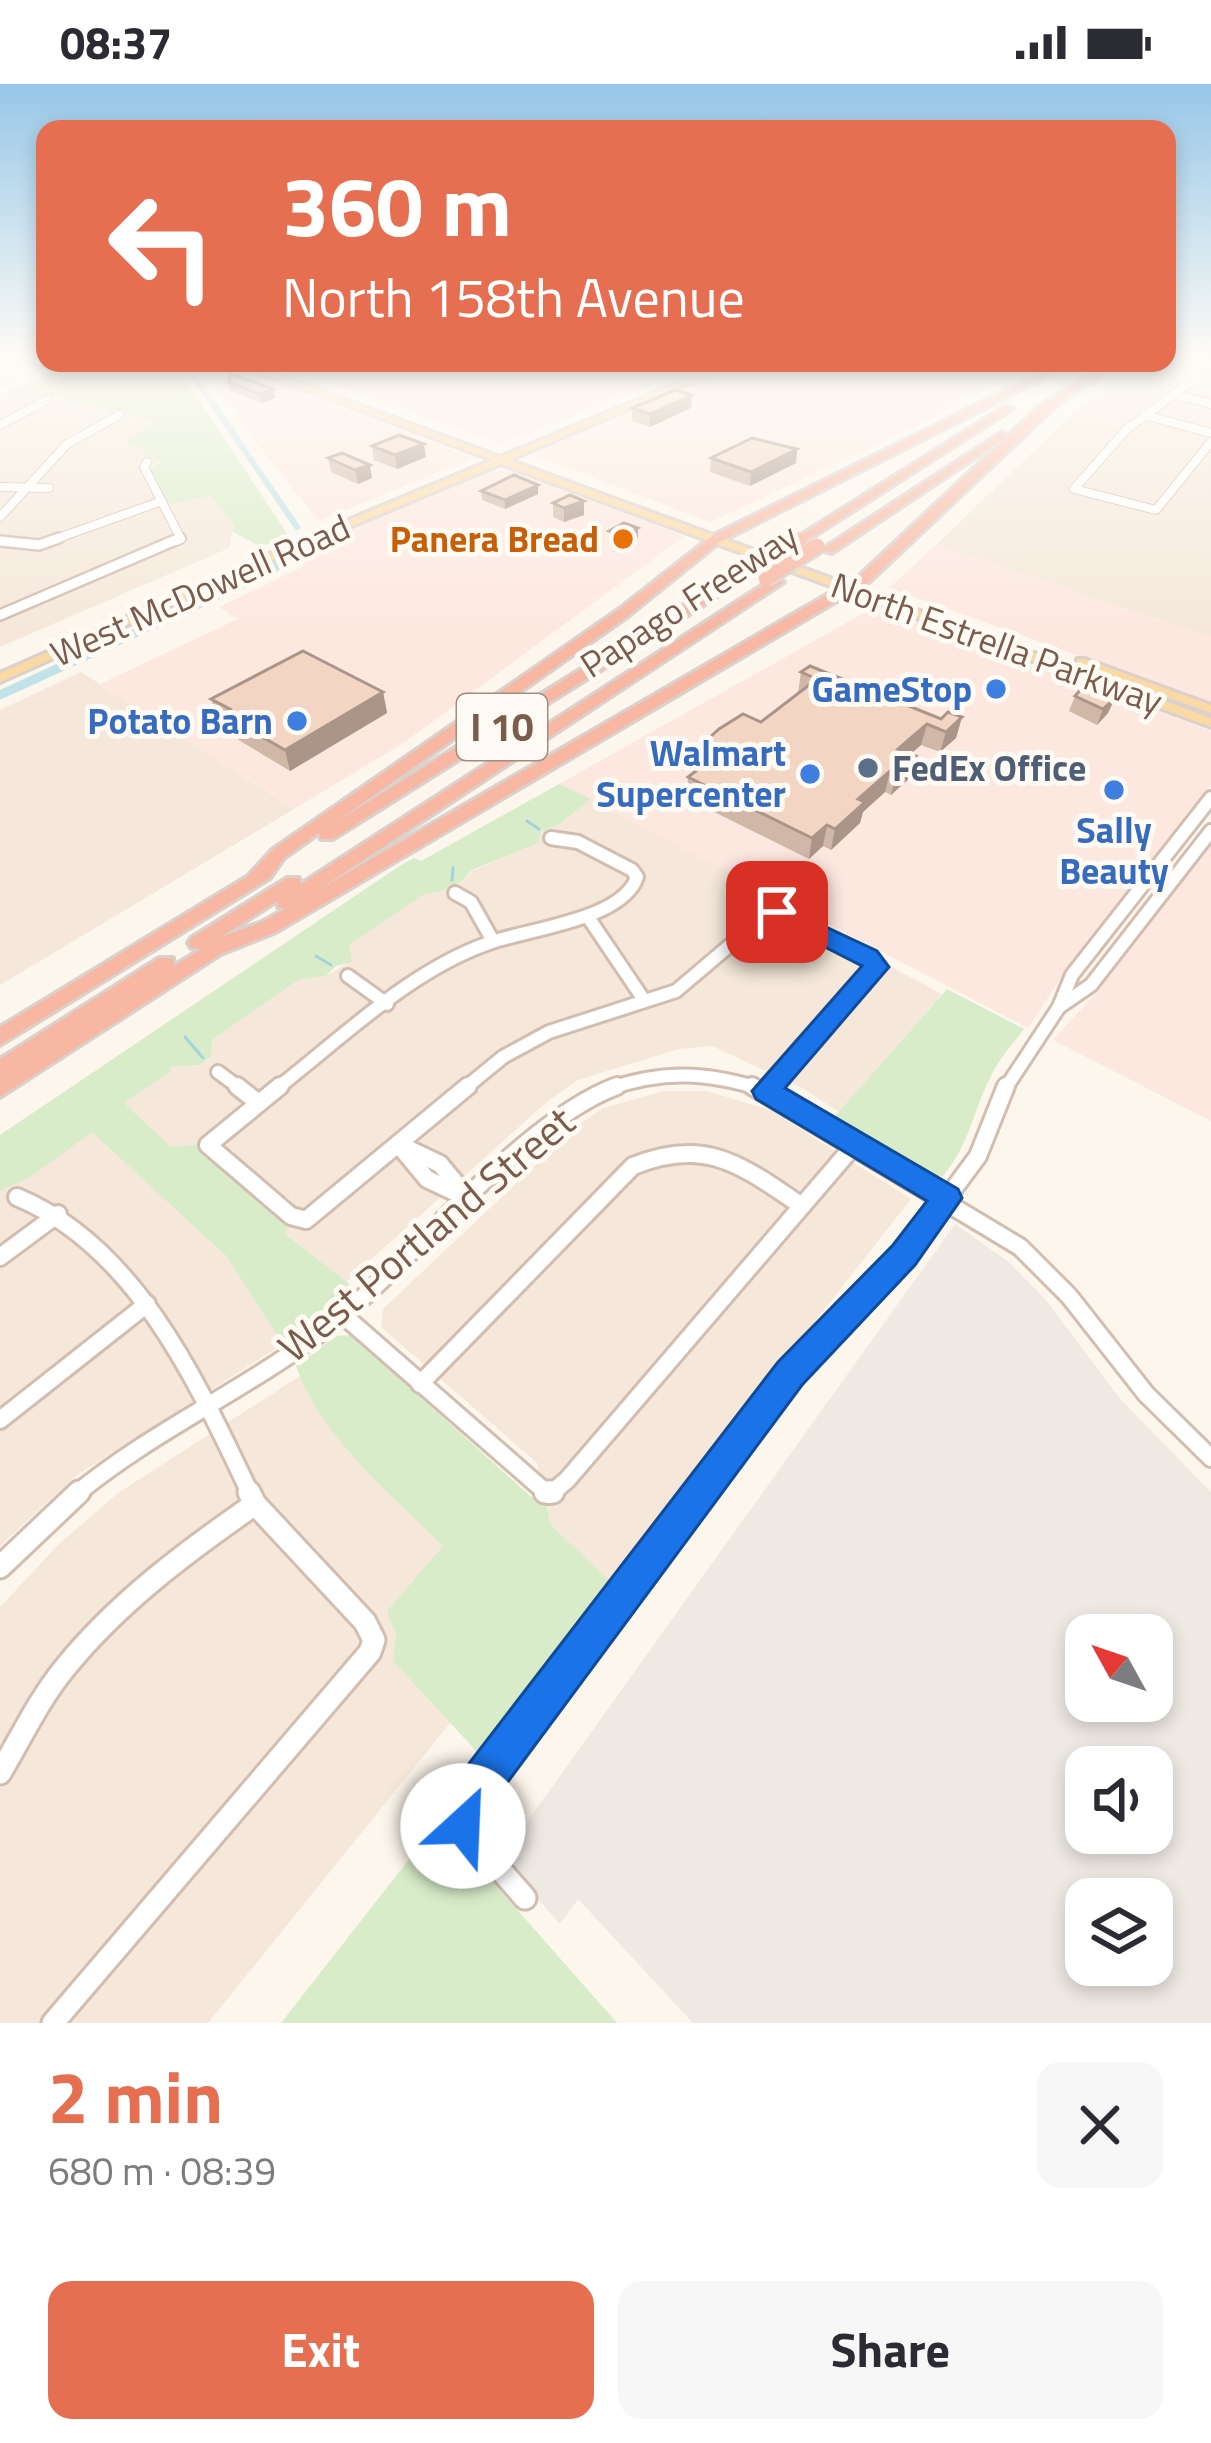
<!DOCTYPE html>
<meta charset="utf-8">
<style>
:root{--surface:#fff;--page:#f7f7f7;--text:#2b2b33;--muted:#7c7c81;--accent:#e76f51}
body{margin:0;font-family:"Titillium Web",sans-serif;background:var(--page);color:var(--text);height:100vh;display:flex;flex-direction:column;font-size:45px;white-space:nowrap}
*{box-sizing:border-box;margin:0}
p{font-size:39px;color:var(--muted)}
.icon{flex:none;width:66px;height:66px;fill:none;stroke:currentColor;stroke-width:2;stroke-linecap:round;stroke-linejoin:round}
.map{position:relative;height:1939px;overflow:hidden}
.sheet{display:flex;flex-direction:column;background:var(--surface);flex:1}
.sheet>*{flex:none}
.banner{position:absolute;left:36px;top:36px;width:1140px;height:252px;border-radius:24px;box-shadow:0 6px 18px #0003;background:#e76f51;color:#fff;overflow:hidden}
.needle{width:78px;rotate:310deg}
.fabs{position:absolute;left:1065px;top:1530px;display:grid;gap:24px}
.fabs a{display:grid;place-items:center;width:108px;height:108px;border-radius:24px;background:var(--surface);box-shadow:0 6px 18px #0003;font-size:60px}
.pin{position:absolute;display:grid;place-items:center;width:102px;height:102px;color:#fff;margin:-51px;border-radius:24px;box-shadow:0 6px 18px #0006}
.me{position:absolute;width:132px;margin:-66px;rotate:25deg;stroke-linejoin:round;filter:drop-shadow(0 0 9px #0008)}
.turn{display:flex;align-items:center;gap:42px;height:252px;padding:0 48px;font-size:54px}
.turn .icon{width:156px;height:156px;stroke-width:2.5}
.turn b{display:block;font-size:84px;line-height:102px}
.round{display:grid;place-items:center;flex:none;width:126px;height:126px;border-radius:24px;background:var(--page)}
.overview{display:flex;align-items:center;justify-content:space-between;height:204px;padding:0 48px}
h1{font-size:72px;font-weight:700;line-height:90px;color:var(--accent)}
.action{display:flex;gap:24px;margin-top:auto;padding:24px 48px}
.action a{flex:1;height:138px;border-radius:24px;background:var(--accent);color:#fff;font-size:48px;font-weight:700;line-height:138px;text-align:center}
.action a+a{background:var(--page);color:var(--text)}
.status{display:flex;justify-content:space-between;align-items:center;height:84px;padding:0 60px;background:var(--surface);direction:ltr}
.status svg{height:33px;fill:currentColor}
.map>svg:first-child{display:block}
.residential{fill:#f5e8da}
.commercial{fill:#fde8e0}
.industrial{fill:#efe9e4;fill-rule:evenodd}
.green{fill:#d8ecc9}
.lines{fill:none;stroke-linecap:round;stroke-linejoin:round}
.stream{stroke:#a5d3da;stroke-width:3}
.canal-far1{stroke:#bfe3e8;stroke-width:6}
.canal{stroke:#bfe3e8;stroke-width:9}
.minor-far4-casing{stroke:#d1beb0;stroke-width:10}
.minor-far3-casing{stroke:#d1beb0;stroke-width:14}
.minor-far2-casing{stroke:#d1beb0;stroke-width:18}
.minor-far1-casing{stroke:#d1beb0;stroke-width:22}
.minor-casing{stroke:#d1beb0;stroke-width:27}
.major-casing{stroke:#dad1cd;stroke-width:6}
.highway-casing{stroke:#dad1cd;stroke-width:6}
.minor-far4{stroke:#fff;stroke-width:8}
.minor-far3{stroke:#fff;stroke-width:9}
.minor-far2{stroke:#fff;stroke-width:12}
.minor-far1{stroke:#fff;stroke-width:16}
.minor{stroke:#fff;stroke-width:21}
.major{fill:#fbd9a5;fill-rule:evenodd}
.highway{fill:#f7b7a3;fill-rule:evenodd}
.highway-bridge-casing{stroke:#dad1cd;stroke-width:20;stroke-linecap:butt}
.highway-bridge{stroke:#f7b7a3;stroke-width:15}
.wall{fill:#d1b7a8}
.shaded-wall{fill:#aa9588}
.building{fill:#f3d5c3;stroke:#aa9588;stroke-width:3}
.route{fill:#1a73e8;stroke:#114b97;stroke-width:3}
.food-dot{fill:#e8710a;stroke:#fffaf3;stroke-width:4.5}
.shop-dot{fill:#3f7fe0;stroke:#fffaf3;stroke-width:4.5}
.service-dot{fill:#5c6f8a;stroke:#fffaf3;stroke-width:4.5}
.labels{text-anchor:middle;stroke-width:10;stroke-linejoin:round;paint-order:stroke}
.far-food-label{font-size:36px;font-weight:bold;fill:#c56008;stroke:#fffaf3;text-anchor:end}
.far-street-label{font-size:36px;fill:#7a5c4d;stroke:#fffaf3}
.far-shop-label{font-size:36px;font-weight:bold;fill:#366cbe;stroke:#fffaf3;text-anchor:end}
.far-service-label{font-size:36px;font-weight:bold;fill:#4e5e75;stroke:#fffaf3;text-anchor:start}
.shield{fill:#fffaf3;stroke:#a28b7f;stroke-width:3}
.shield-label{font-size:39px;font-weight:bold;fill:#7a5c4d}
.street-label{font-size:42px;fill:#7a5c4d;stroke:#fffaf3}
</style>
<div class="status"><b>08:37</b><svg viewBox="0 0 49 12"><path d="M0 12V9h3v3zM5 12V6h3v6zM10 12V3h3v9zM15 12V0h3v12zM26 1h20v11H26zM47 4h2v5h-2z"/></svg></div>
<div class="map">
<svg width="1211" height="1939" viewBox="0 0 1211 1939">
<rect width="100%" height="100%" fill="#fdf6ec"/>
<g class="residential">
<path d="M 1148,279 L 1211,283 L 1211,553 L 936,461 L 1074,328 Z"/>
<path d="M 9,310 L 55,313 L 157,338 L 126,358 L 160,376 L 152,384 L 210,412 L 234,440 L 229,464 L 0,563 L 0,314 Z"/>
<path d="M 81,588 L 294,725 L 0,901 L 0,626 Z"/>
<path d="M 591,715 L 774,811 L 773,818 L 876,868 L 886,880 L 942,910 L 839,1028 L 804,1005 L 712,962 L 679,965 L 578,996 L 548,1017 L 346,1198 L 284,1149 L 205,1070 L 171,1063 L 123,1020 L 170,987 L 169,983 L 200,981 L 211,973 L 212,956 L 298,896 L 326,892 L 349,878 L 348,861 L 424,809 L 439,808 L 462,798 L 472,787 L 537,759 L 541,747 L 557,742 Z"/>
<path d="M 664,1007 L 707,1007 L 770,1026 L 911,1115 L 611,1498 L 551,1441 L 537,1379 L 381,1243 L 383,1225 L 578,1041 L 603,1024 Z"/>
<path d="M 92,1047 L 226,1172 L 283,1260 L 77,1391 L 0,1462 L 0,1107 L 29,1094 Z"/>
<path d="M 300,1292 L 348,1367 L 444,1462 L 387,1527 L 396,1552 L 394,1577 L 450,1639 L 208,1939 L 0,1939 L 0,1523 L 60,1459 L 118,1409 Z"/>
</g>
<g class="commercial">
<path d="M 202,279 L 224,279 L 252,288 L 472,374 L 319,437 L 254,356 Z"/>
<path d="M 273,279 L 704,279 L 501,360 Z"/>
<path d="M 749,279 L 897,279 L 984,302 L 926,337 L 710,438 L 531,370 Z"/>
<path d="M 509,385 L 684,452 L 405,658 L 294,725 L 100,600 L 238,535 L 219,523 L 302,483 L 316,459 L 491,388 Z"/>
<path d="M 936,461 L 1211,553 L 1211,619 L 889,504 Z"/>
<path d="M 880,520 L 1211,647 L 1211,700 L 1205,713 L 1058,898 L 1028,944 L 559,700 Z"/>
<path d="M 1211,758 L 1211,1037 L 1053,956 L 1098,907 Z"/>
</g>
<path class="industrial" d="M 955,1140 L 1009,1178 L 1045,1215 L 1121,1316 L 1211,1408 L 1211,1939 L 693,1939 L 578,1815 L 560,1840 L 502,1773 ZM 1086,1551 L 1152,1551 L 1152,1617 L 1086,1617 ZM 1086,1683 L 1152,1683 L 1152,1749 L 1086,1749 ZM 1086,1815 L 1152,1815 L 1152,1881 L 1086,1881 Z"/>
<g class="green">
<path d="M 70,279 L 174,279 L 288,451 L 261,463 L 233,448 L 234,440 L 210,412 L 168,420 L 149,386 L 161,378 L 125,358 L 155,337 L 55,313 L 4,309 Z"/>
<path d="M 559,700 L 591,715 L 557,742 L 541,747 L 538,759 L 472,786 L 461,798 L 439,808 L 424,810 L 349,861 L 352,878 L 336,882 L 326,892 L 298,896 L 212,956 L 211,973 L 200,981 L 170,983 L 171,987 L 124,1019 L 171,1063 L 202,1060 L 205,1071 L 287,1141 L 285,1150 L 353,1203 L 283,1260 L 226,1172 L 92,1048 L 29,1094 L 0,1107 L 0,1051 L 401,781 L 414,774 L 421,777 Z"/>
<path d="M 947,905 L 1024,945 C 1013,960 998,976 990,994 C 973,1028 969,1061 943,1092 L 935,1093 L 835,1032 Z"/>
<path d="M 352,1251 L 530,1412 L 546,1420 L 551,1441 L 611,1498 L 478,1669 L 393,1577 L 396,1552 L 387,1527 L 443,1462 C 390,1408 322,1356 296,1282 L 336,1252 Z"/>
<path d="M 439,1737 L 617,1939 L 281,1939 Z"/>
</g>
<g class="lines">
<g class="stream">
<path d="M 527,737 L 539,745"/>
<path d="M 452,796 L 453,784"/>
<path d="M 316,872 L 331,881"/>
<path d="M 185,953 L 203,974"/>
</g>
<path class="canal-far1" d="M 185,279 L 297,443"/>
<path class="canal" d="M 0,611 L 268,488 L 292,472"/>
<g class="minor-far4-casing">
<g id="minor-far4">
<path d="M 1197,288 L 1198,292 L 1126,346 L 1074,405 L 1156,426 L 1211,358"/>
<path d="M 0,307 L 64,279"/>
<path d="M 1173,310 L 1211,320"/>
<path d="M 1144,331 L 1211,349"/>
<path d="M 0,341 L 47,316"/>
<path d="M 147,378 L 144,383 L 181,455 L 176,457"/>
<path d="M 0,403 L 49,404"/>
<path d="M 0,433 L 67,360 L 119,331"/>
<path d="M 50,457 L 162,417"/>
</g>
</g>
<g class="minor-far3-casing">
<g id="minor-far3">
<path d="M 0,457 L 39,461 L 59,454"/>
<path d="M 0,531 L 180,454"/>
</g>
</g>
<g class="minor-far2-casing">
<g id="minor-far2">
<path d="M 455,809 L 471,818 L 493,857"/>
<path d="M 588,833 L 644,916"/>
<path d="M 348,892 L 387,920"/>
<path d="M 1059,923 L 1091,901 L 1211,747"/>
<path d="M 218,988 L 241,1005"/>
<path d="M 276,1005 C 342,954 409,887 489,859 C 527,845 623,836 637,793 L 632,786 L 578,758 L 551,754"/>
<path d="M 464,1005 L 503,973 L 549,948 L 676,907 L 768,829 L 776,828 L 868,873 L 876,883 L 767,1005"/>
<path d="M 608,1005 C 663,986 706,988 761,1005"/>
<path d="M 1005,1005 L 1059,923 L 1072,891 L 1211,714"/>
</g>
</g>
<g class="minor-far1-casing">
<g id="minor-far1">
<path d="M 237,1002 L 256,1017"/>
<path d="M 280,1002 L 208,1061 L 291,1132 L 306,1136 L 468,1002"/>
<path d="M 752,1002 L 1020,1163 L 1069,1212 L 1146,1310 L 1211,1374"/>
<path d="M 766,1007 L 770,1002"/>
<path d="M 398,1060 L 427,1095 L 469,1115"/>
<path d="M 398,1060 L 440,1080 L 469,1115"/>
<path d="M 17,1113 C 137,1163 198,1300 251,1411"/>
<path d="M 0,1173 L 58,1130"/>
<path d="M 343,1231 L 549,1411"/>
<path d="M 420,1300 L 633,1082 C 707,1052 742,1082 802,1122"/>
<path d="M 0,1336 L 147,1220"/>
<path d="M 75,1411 C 158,1342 260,1300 343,1231 C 419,1168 527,1035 617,1002"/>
<path d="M 549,1411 L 567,1396 L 856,1059"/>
<path d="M 698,1411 L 790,1289 L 904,1171 L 947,1114 L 978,1072 L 1006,1002"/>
</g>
</g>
<g class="minor-casing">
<g id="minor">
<path d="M 545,1408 L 553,1408"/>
<path d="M 0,1483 L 79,1408"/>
<path d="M 0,1689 C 21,1654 38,1617 64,1585 C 117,1519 186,1468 255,1420"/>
<path d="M 525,1814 L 462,1742 L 462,1724 L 700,1408"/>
<path d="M 53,1939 L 370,1568 L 374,1556 L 365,1538 L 255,1420 L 249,1408"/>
</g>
</g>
<g class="major-casing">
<g id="major">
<path d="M 234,279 L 246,279 L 500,373 L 726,279 L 737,279 L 509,376 L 1211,634 L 1211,643 L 501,380 L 306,461 L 0,598 L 0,589 L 298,457 L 492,376 Z"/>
<path d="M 1077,575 L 1085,575 L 1211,621 L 1211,629 L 1077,581 Z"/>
</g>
</g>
<g class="highway-casing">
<g id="highway">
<path d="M 1061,279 L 1074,279 L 720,458 L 628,532 L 336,738 L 743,484 L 753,484 L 753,490 L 333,755 L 321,755 L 319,749 L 284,774 L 270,794 L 0,961 L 0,943 L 248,792 L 272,766 L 618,526 L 712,452 Z"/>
<path d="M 1106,279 L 1118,279 L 1059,319 L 869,498 L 276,848 L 221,870 L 0,1013 L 0,975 L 159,874 L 173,874 L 174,882 L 201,865 L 191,864 L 188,859 L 191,854 L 287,794 L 299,794 L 301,800 L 772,495 L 784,498 L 318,806 L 859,492 L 1040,322 ZM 277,817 L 278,823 L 285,825 L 262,838 L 221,853 Z"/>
<path d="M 1005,322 L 1014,324 L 803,459 L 793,456 Z"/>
<path d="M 1002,348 L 1007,351 L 1006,353 L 832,469 L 821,466 Z"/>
</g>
</g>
<use href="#minor-far4" class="minor-far4"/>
<use href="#minor-far3" class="minor-far3"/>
<use href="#minor-far2" class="minor-far2"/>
<use href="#minor-far1" class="minor-far1"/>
<use href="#minor" class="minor"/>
<use href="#major" class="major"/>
<use href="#highway" class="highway"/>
<g class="highway-bridge-casing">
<g id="highway-bridge">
<path d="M 748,487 L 799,456"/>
<path d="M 766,494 L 817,462"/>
</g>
</g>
<use href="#highway-bridge" class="highway-bridge"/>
</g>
<g class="wall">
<path d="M 228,298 L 273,305 L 275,314 L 262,319 L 230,307 Z"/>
<path d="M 692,311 L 691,324 L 650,343 L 632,337 L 632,324 Z"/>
<path d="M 372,362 L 426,373 L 397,385 L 374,376 Z"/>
<path d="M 797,365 L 796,379 L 750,402 L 710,388 L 711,374 Z"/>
<path d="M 328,374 L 372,394 L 358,400 L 331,388 Z"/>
<path d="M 481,407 L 538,410 L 505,425 L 482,416 Z"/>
<path d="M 553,419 L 584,431 L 564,438 L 553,433 Z"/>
<path d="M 638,444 L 638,454 L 623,462 L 609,456 L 609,447 Z"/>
<path d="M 801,588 L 941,635 L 962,633 L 956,654 L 940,668 L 921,661 L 911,670 L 916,672 L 911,693 L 891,711 L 885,708 L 863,728 L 860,739 L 831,766 L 823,762 L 809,775 L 686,714 L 688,693 L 707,678 L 705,677 L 707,656 L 761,638 L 798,609 Z"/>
<path d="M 383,608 L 387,629 L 290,687 L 229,650 L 225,640 L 218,635 L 211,615 Z"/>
<path d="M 1075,612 L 1115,614 L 1108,629 L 1097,641 L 1069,627 Z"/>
</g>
<g class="shaded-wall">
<path d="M 273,305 L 275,314 L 262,319 L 260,310 Z"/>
<path d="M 692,311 L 691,324 L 650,343 L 650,330 Z"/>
<path d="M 424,360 L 426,373 L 397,385 L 395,371 Z"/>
<path d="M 797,365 L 796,379 L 750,402 L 751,388 Z"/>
<path d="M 370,381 L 372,394 L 358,400 L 355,386 Z"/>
<path d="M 538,401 L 538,410 L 505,425 L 505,416 Z"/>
<path d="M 584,417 L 584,431 L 564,438 L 564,424 Z"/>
<path d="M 638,444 L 638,454 L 623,462 L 623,452 Z"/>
<path d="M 383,608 L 387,629 L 290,687 L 285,666 Z"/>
<path d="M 1115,614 L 1108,629 L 1097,641 L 1103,625 Z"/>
<path d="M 962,633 L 956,654 L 940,668 L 946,648 Z"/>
<path d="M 927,640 L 921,661 L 893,685 L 898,665 Z"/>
<path d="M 916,672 L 911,693 L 891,711 L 896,690 Z"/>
<path d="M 890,687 L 885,708 L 863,728 L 860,739 L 831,766 L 835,745 L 858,715 Z"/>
<path d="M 827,741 L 823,762 L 809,775 L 812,754 Z"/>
</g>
<g class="building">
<path d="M 231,290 L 273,305 L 260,310 L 228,298 Z"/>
<path d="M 675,306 L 692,311 L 650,330 L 632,324 Z"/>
<path d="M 399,351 L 424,360 L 395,371 L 372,362 Z"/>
<path d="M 752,354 L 797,365 L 751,388 L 711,374 Z"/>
<path d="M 342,369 L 370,381 L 355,386 L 328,374 Z"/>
<path d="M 514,391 L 538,401 L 505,416 L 481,407 Z"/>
<path d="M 570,411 L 584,417 L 564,424 L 553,419 Z"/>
<path d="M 624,439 L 638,444 L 623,452 L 609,447 Z"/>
<path d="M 303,567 L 383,608 L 285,666 L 222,630 L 230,625 L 211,615 Z"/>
<path d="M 810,582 L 941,635 L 948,628 L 962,633 L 946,648 L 927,640 L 898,665 L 916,672 L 896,690 L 890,687 L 858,715 L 865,718 L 835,745 L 827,741 L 812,754 L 688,693 L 725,665 L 707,656 L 719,645 L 743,630 L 761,638 L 817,595 L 801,588 Z"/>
<path d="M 1084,602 L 1115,614 L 1103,625 L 1075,612 Z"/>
</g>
<linearGradient id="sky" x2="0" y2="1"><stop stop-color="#97c7e8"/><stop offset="0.5" stop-color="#fefbf6"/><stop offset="1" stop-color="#fefbf6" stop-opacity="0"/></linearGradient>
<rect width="1211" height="545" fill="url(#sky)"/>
<path class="route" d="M 777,820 L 877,867 L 889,883 L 785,1004 L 958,1105 L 962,1114 L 915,1181 L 802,1301 L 484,1730 L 478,1758 L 463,1764 L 447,1758 C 440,1739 439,1727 447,1708 L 778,1278 L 893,1161 L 927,1117 L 756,1015 L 752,1007 L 862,882 L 768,834 L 765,828 Z"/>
<circle class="food-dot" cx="623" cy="455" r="12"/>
<g class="shop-dot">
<circle cx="996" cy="605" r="12"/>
<circle cx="297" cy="637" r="12"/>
<circle cx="810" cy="690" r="12"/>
<circle cx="1114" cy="706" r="12"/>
</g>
<circle class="service-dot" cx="868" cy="684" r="12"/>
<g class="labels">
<g class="far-food-label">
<text x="599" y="468">Panera Bread</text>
</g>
<g class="far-street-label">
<text transform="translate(200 506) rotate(-24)" y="13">West McDowell Road</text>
<text transform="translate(689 516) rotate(-33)" y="13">Papago Freeway</text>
<text transform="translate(997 559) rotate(20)" y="13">North Estrella Parkway</text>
</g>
<g class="far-shop-label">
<text x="972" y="618">GameStop</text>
<text x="273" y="650">Potato Barn</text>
<text x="786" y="682">Walmart<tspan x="786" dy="41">Supercenter</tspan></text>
<text x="1114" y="759" text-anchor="middle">Sally<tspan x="1114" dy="41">Beauty</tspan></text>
</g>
<g class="far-service-label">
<text x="892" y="697">FedEx Office</text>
</g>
<rect class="shield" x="457" y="610" width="90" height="66" rx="9"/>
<g class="shield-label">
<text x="502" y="657">I 10</text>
</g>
<g class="street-label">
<text transform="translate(426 1150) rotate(-40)" y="15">West Portland Street</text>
</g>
</g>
</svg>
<div class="fabs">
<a><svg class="needle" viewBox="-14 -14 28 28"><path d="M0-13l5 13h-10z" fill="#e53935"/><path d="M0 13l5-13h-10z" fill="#7c7c81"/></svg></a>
<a><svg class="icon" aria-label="sound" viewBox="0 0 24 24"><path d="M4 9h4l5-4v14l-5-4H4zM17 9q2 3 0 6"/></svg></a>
<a><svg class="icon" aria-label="layers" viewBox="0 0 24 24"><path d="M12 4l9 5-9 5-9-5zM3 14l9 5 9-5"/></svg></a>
</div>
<div class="pin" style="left:777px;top:828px;background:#d93025"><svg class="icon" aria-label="arrive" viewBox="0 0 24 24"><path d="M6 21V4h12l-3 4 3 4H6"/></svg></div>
<svg class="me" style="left:463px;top:1742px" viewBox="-20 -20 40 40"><circle r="19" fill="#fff"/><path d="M0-13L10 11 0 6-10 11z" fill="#1a73e8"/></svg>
<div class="banner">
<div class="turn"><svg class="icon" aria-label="left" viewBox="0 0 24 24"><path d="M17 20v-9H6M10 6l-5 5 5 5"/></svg><div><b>360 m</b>North 158th Avenue</div></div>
</div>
</div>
<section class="sheet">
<div class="overview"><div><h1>2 min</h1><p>680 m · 08:39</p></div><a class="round"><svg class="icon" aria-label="close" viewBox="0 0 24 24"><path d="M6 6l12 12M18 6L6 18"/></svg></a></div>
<div class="action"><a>Exit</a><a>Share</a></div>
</section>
